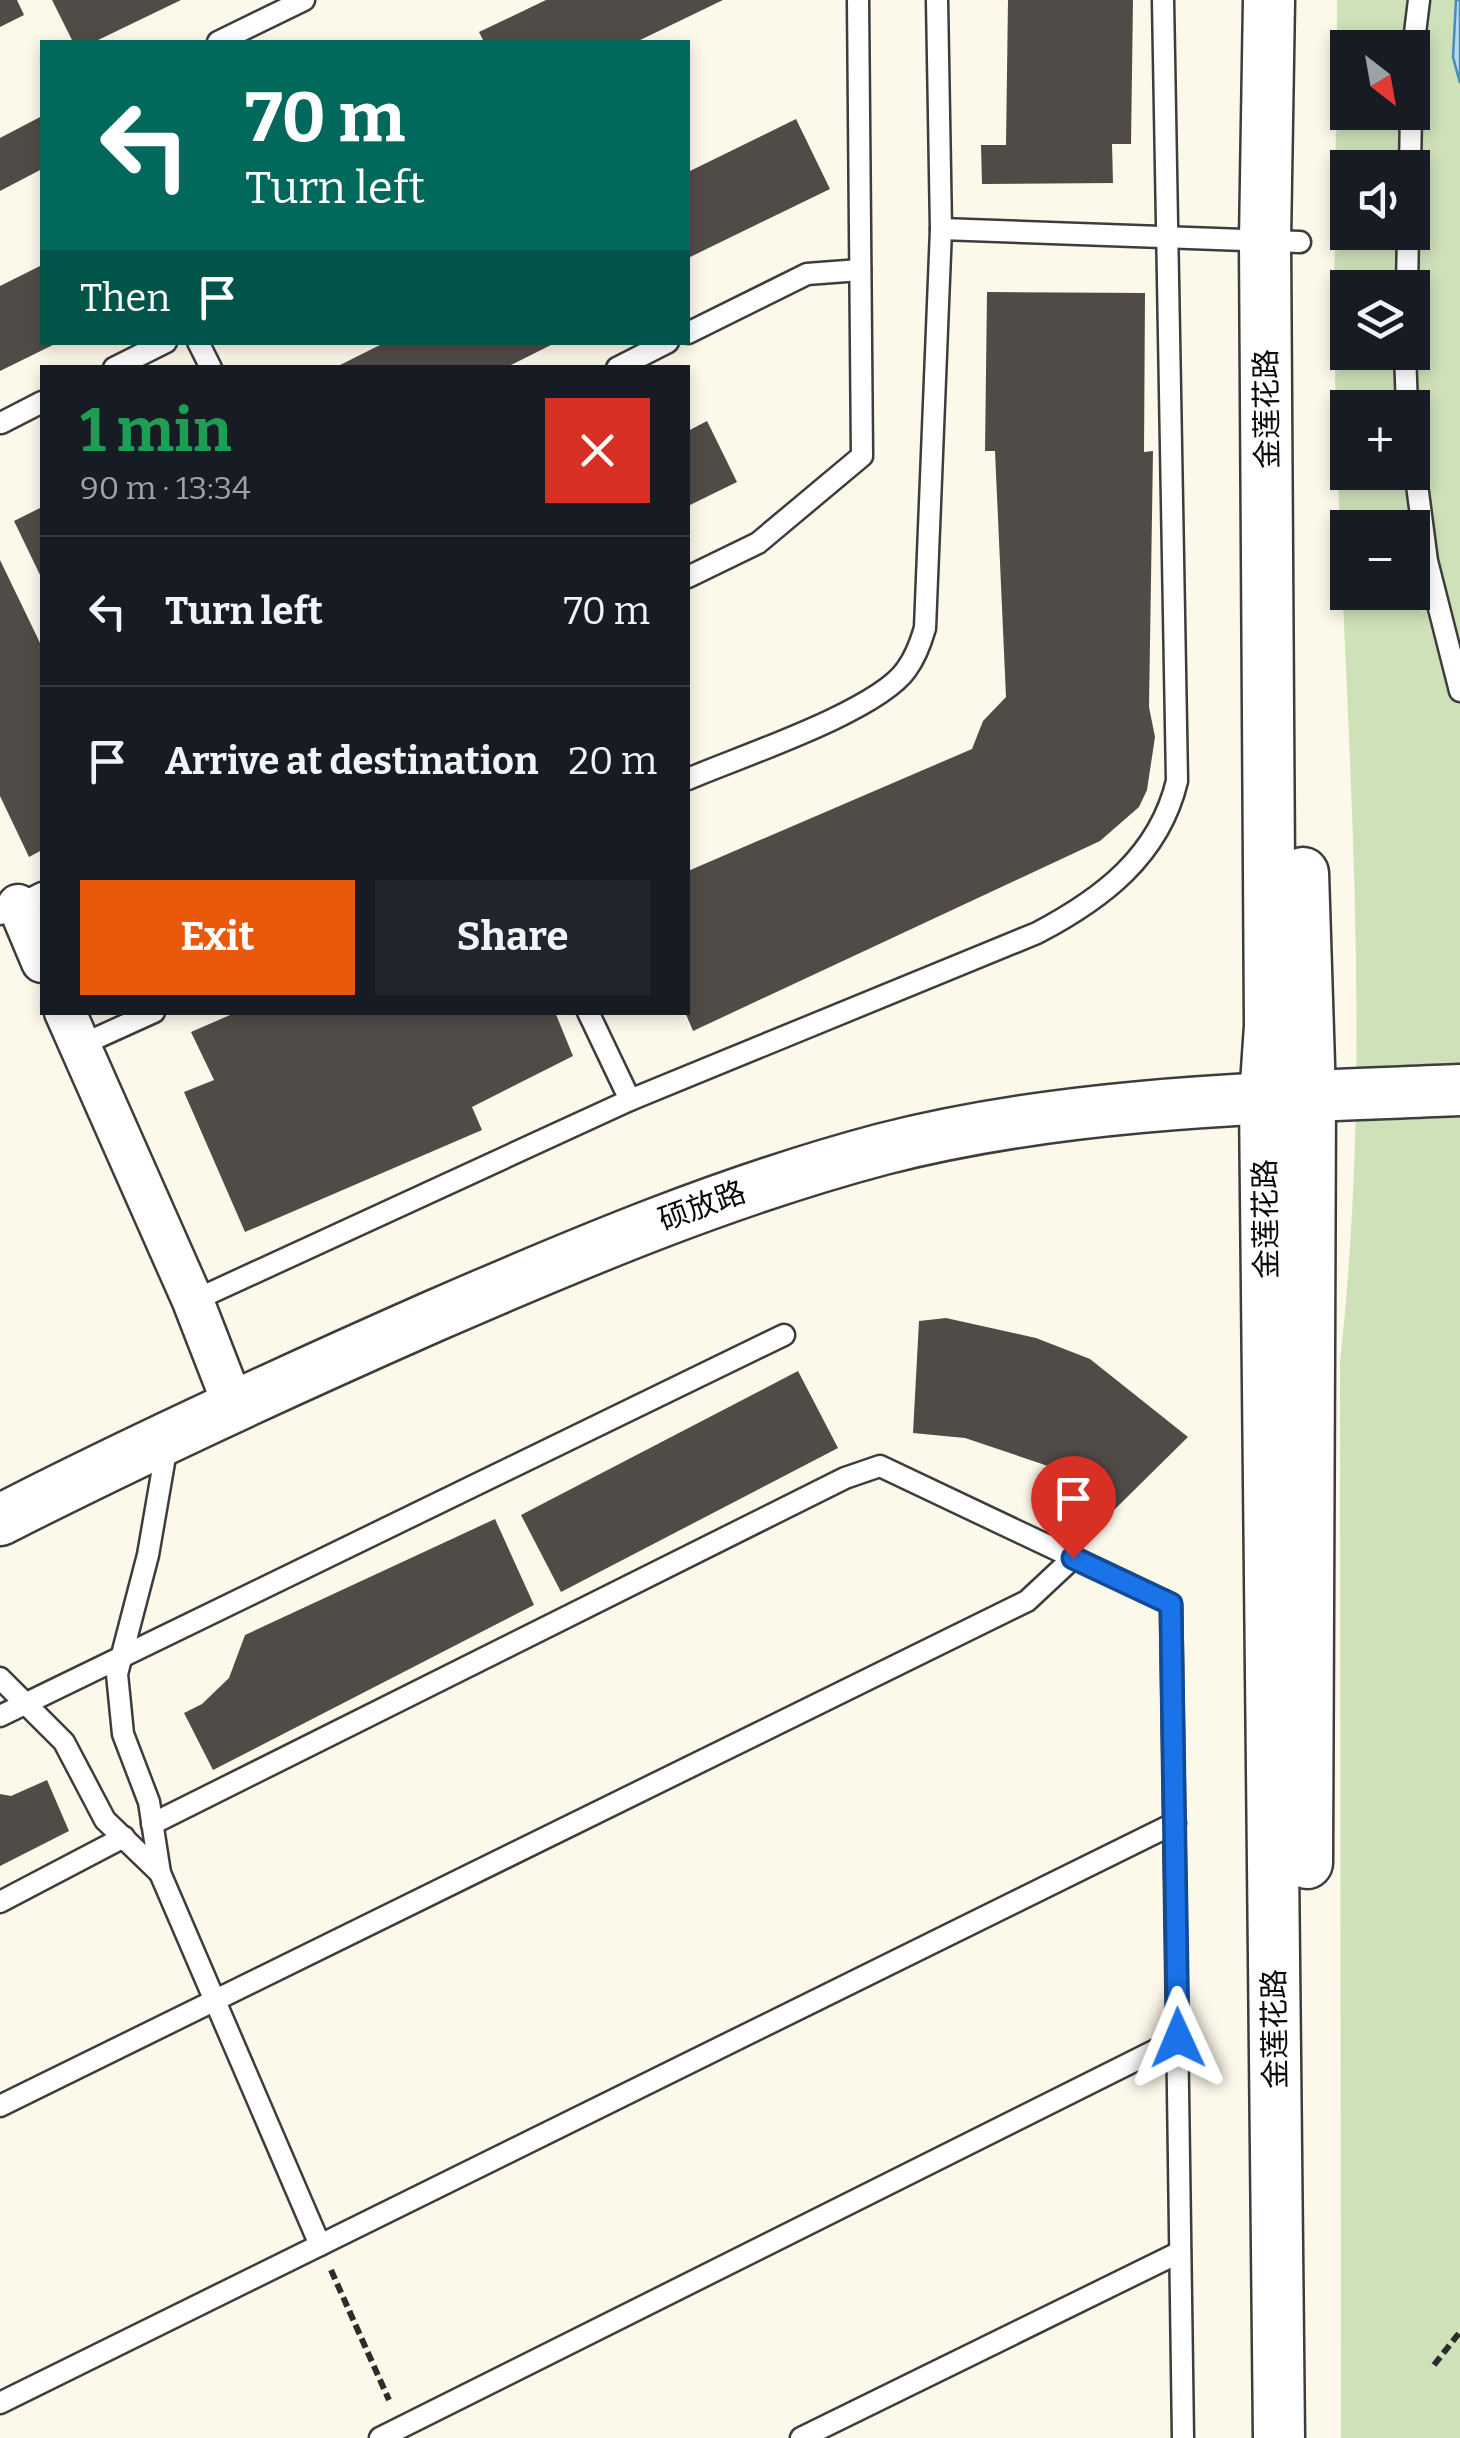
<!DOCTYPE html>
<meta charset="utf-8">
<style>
:root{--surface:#171b24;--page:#20242c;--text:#f1f3f6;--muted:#9ea1a6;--line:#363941;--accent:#ea580c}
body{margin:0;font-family:Bitter,"Noto Sans SC",serif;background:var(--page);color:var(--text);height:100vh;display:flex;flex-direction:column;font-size:38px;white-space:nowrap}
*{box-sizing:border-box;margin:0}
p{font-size:32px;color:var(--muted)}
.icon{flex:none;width:55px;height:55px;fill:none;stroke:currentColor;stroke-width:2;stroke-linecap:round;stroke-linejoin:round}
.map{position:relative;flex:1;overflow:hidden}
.sheet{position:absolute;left:40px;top:365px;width:650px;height:650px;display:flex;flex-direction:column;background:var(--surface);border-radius:0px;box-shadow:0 5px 15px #0003}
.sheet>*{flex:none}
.banner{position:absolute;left:40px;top:40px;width:650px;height:305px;border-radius:0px;box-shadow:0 5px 15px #0003;background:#00695c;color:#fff;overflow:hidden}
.needle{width:65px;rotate:149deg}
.fabs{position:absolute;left:1330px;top:30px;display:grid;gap:20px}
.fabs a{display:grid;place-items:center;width:100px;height:100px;border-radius:0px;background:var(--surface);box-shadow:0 5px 15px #0003;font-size:50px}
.pin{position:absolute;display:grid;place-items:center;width:85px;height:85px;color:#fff;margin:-102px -42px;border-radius:50% 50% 50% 0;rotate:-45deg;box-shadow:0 0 10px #0007}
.pin .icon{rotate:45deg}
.me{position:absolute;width:110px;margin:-55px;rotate:359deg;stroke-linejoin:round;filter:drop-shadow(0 0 8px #0008)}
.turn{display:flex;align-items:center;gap:35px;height:210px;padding:0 40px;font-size:45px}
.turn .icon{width:130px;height:130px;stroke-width:2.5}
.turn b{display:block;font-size:70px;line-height:85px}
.then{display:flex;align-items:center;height:95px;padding:0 40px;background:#0003;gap:20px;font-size:38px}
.round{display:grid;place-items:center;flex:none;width:105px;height:105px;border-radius:0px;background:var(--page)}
.overview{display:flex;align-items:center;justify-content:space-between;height:170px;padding:0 40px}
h1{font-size:60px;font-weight:700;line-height:75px;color:#1e9e55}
.action{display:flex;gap:20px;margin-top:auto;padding:20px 40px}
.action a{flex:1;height:115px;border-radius:0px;background:var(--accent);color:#fff;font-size:40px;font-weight:700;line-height:115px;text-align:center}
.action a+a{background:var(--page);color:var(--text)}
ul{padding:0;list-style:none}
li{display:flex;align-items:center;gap:30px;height:150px;padding:0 40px;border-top:2px solid var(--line)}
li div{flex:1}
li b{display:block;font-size:38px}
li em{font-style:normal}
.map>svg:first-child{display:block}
.green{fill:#cee1b9;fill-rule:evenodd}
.water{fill:#b5d9ed;stroke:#468db9;stroke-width:2.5}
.building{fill:#514b48}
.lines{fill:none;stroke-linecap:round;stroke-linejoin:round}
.service-casing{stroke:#3d3d3d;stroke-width:25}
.minor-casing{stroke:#3d3d3d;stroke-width:45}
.tertiary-casing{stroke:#3d3d3d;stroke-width:55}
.path{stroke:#2c2c2c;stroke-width:6;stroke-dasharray:10 5;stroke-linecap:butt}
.service{stroke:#fff;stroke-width:20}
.minor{stroke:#fff;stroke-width:40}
.tertiary{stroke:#fff;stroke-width:50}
.route-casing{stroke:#114b97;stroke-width:25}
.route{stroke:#1a73e8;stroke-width:18}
.labels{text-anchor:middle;stroke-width:10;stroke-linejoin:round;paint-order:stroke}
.street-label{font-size:30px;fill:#0a0a0a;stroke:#fff}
</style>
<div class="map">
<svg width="1460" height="2438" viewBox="0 0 1460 2438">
<rect width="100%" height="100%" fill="#fcf8ea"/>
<path class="green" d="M 1337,0 L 1460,0 L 1460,2438 L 1341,2438 L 1340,1362 C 1375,1047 1345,731 1336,416 C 1332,278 1337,139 1337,0 ZM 1348,48 L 1412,48 L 1412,112 L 1348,112 ZM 1348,168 L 1412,168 L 1412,232 L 1348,232 ZM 1348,288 L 1412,288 L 1412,352 L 1348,352 ZM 1348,408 L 1412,408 L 1412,472 L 1348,472 ZM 1348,528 L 1412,528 L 1412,592 L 1348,592 Z"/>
<path class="water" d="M 1456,0 L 1460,0 L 1460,83 L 1453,57 Z"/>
<g class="building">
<path d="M 0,0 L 17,0 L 24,15 L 0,27 Z"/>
<path d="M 52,0 L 181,0 L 94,42 L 73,42 Z"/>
<path d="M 546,0 L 723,0 L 636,42 L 484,42 L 479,32 Z"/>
<path d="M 1008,0 L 1133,0 L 1131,144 L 1112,144 L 1113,183 L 982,184 L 981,145 L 1006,145 Z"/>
<path d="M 42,116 L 42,169 L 0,191 L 0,138 Z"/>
<path d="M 796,119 L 830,189 L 688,258 L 688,172 Z"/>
<path d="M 42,265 L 42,342 L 59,342 L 0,371 L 0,286 Z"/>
<path d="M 987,292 L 1145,293 L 1144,452 L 1153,451 L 1149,707 L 1155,737 L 1147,790 L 1139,807 L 1100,841 L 693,1031 L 685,1012 L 688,871 L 972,749 L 983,721 L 1006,697 L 995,451 L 985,451 Z"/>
<path d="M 386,342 L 557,342 L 505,368 L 334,368 Z"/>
<path d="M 707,421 L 737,482 L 688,506 L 688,431 Z"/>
<path d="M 42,507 L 42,579 L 14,521 Z"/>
<path d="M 0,560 L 42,647 L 42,850 L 29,857 L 0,796 Z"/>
<path d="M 237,1012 L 555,1012 L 573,1056 L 472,1107 L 482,1130 L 245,1232 L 184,1092 L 214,1080 L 191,1032 Z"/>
<path d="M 946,1318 L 1036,1338 L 1090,1359 L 1188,1437 L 1114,1510 L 1054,1468 L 965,1438 L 913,1433 L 919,1321 Z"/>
<path d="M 798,1371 L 838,1448 L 561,1592 L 521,1515 Z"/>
<path d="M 495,1519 L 534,1605 L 213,1770 L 184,1713 L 202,1704 L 229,1678 L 245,1635 Z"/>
<path d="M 47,1780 L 69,1831 L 0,1866 L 0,1794 L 11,1796 Z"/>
</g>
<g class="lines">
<g class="service-casing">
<g id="service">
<path d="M 218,42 L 304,0"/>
<path d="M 1412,58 L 1419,0"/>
<path d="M 1410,168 L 1411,112"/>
<path d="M 941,229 L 1300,242"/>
<path d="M 1407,288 L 1408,232"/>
<path d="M 688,333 L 807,274 L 860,270"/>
<path d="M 198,342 L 211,368"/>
<path d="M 1405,352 L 1407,408"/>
<path d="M 114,368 L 166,342"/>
<path d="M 617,368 L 668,342"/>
<path d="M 1,423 L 42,402"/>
<path d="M 1412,447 L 1427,561 L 1460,691"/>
<path d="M 688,577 L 758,543 L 862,456 L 858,0"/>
<path d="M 688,779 C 739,757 876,712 906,670 C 915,658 921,642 925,628 L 941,229 L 937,0"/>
<path d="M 0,914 L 42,893"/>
<path d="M 588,1012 L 630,1100"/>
<path d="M 79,1046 L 154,1012"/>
<path d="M 193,1301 L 630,1100 L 1037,933 C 1102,899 1159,856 1177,781 L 1163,0"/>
<path d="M 167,1445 L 148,1555 L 117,1674 L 123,1734 L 149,1802 L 160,1873 L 320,2245"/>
<path d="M 0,1678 L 64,1742 L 105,1820 L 160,1873"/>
<path d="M 0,1716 L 784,1335"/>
<path d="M 152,1824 L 845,1478 L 880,1466 L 1171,1604 L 1183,2438"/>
<path d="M 0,1902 L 124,1837"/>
<path d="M 0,2106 L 1027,1601 L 1073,1558"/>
<path d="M 0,2403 L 1175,1823"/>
<path d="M 380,2438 L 1178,2039"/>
<path d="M 801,2438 L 1180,2252"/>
</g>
</g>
<g class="minor-casing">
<g id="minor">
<path d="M 18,905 L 42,962"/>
<path d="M 65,1012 L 193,1301 L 233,1404"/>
</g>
</g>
<g class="tertiary-casing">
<g id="tertiary">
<path d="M 1269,0 L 1265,240 L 1270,1026 L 1265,1099 L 1279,2438"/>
<path d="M 1303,873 L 1310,1096 L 1307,1863"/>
<path d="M 0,1520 C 143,1447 287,1381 434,1316 C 581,1252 728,1190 883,1149 C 1070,1101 1269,1098 1460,1090"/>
</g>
</g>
<g class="path">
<path d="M 331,2270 L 389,2400"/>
<path d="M 1434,2365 L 1460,2332"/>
</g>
<use href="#service" class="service"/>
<use href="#minor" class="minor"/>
<use href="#tertiary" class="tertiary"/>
</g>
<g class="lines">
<g class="route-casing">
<path id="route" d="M 1073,1558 L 1171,1604 L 1178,2038"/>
</g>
<use href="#route" class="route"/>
</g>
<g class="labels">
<g class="street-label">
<text transform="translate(1267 409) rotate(-91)" y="10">金莲花路</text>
<text transform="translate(702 1206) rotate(-20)" y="10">硕放路</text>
<text transform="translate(1266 1219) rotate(-91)" y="10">金莲花路</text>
<text transform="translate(1275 2029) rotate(-91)" y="10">金莲花路</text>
</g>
</g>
</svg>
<div class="fabs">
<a><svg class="needle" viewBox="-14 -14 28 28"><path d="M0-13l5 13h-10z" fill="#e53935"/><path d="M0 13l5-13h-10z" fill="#9ea1a6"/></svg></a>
<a><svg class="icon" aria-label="sound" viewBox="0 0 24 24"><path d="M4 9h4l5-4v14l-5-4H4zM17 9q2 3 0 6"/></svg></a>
<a><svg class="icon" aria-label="layers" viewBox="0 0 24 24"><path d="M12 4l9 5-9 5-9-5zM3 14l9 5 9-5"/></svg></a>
<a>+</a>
<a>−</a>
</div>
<div class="pin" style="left:1073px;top:1558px;background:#d93025"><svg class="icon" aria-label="arrive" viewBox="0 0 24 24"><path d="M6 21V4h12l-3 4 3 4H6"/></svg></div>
<svg class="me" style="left:1178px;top:2038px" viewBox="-20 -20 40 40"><path d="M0-17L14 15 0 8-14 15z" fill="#1a73e8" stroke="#fff" stroke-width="4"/></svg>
<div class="banner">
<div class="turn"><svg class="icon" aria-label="left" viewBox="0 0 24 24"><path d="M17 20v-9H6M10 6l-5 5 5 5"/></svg><div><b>70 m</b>Turn left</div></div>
<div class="then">Then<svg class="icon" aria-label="arrive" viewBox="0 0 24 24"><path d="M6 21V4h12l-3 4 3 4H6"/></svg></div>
</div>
<section class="sheet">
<div class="overview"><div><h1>1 min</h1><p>90 m · 13:34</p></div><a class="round" style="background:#d93025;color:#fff"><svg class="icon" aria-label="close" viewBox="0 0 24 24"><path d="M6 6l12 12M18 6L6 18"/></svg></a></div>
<ul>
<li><svg class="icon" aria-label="left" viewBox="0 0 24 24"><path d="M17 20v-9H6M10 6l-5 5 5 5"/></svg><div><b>Turn left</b></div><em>70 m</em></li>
<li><svg class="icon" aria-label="arrive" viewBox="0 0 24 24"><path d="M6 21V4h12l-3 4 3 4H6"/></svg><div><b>Arrive at destination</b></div><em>20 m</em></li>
</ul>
<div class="action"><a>Exit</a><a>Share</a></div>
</section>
</div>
